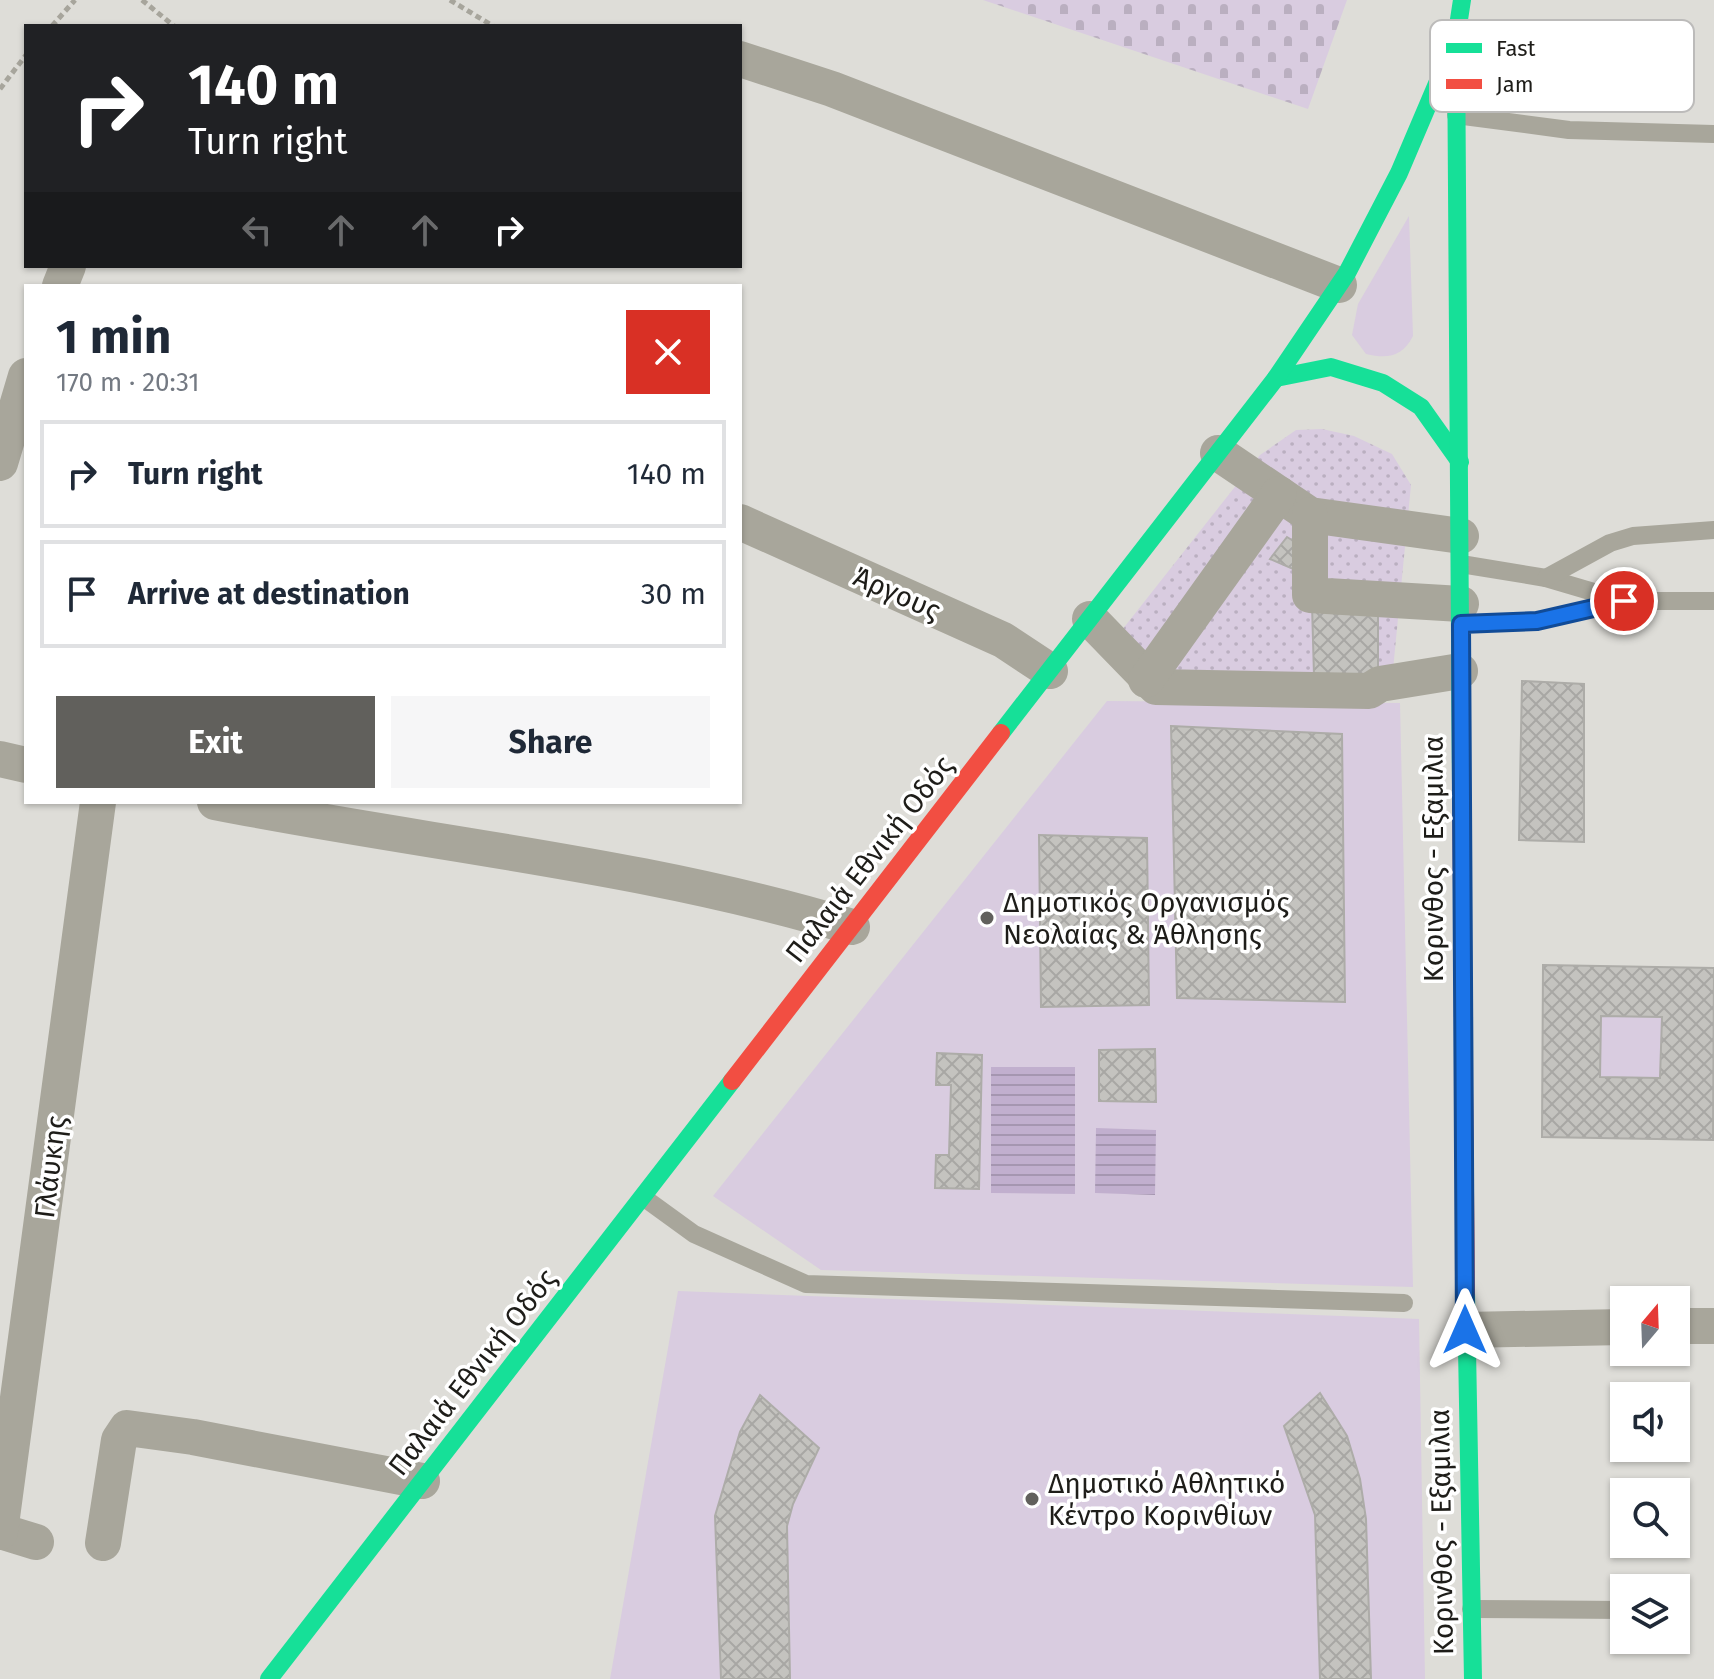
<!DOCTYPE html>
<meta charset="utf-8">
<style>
:root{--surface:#fff;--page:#f6f6f7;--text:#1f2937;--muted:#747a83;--line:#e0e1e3;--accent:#61605c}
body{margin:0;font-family:"Fira Sans",sans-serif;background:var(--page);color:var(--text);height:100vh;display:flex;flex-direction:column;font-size:30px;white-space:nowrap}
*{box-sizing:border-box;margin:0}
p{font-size:26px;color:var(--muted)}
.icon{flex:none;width:44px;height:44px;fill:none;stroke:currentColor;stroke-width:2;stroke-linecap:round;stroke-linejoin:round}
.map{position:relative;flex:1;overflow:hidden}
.panel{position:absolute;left:24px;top:284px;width:718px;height:520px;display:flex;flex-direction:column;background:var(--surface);border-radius:0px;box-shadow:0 2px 6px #0004}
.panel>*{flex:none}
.top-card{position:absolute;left:24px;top:24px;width:718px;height:244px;border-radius:0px;box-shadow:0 2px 6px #0004;background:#202124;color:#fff;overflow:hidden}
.needle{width:52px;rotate:19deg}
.controls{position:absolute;left:1610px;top:1286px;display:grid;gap:16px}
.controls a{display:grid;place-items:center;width:80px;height:80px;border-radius:0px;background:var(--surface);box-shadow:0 2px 6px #0004;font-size:40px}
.pin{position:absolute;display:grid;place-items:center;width:68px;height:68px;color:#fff;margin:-34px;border:4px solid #fff;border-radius:50%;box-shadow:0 2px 8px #0007}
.me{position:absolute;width:88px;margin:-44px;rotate:0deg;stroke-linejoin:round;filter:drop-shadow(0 0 6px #0008)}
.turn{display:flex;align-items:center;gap:28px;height:168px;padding:0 32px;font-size:36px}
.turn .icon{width:104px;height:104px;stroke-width:2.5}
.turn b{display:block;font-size:56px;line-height:68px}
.lanes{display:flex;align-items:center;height:76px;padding:0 32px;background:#0003;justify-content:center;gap:40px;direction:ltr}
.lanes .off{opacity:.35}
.round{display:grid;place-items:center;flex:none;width:84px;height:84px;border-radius:0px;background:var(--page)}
.head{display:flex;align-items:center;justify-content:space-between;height:136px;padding:0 32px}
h1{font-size:48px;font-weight:700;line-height:60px}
.button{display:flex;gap:16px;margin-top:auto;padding:16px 32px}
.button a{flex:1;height:92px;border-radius:0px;background:var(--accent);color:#fff;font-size:32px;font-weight:700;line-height:92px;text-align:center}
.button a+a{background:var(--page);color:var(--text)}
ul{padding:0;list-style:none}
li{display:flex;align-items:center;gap:24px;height:108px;margin:0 16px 12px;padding:0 16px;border:4px solid var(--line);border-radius:0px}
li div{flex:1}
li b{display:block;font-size:30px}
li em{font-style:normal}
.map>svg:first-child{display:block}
.grass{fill:#d9cce0;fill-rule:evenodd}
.cemetery{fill:url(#cemetery-stones)}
.park{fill:url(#park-dots)}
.water{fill:url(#water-rules)}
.building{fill:url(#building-cross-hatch);stroke:#adaca8;stroke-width:2;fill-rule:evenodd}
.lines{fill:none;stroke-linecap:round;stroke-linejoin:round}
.path{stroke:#a7a59c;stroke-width:5;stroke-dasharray:6 4;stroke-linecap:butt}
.lane{stroke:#a8a69b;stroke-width:18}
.street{stroke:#a8a69b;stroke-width:36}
.fast{stroke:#16e098;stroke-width:18}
.jam{stroke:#f24e42;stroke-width:18}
.route-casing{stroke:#114b97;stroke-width:20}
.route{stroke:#1a73e8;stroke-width:14}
.poi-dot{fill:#61605c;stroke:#fff;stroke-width:3}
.labels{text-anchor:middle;stroke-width:7;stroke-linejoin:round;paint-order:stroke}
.street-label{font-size:28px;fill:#1e1d19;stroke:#fff}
.poi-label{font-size:28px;fill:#1e1d19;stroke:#fff;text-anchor:start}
.key{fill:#fff;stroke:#bcbbba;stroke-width:2}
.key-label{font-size:22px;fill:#1e1d19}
</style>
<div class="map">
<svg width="1714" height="1679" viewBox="0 0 1714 1679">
<defs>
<pattern id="cemetery-stones" width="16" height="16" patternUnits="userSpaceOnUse" patternTransform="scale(2)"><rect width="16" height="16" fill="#d9cce0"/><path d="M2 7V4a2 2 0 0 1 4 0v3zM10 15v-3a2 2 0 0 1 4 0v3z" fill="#baafc0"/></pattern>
<pattern id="park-dots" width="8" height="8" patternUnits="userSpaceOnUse" patternTransform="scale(2)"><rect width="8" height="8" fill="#d9cce0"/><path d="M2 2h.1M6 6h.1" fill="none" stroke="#baafc0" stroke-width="1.8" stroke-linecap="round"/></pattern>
<pattern id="water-rules" width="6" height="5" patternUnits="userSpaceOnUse" patternTransform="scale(2)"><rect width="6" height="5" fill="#c1afce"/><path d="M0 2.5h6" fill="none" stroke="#a596b0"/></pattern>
<pattern id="building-cross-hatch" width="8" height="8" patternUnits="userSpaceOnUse" patternTransform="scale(2)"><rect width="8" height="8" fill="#c4c3bf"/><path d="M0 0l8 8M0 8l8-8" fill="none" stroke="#a8a7a4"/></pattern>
</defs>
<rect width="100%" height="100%" fill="#deddd8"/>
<g class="grass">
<path d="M 1409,216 L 1413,336 C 1402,357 1388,359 1366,354 L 1352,335 L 1358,304 Z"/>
<path d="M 1107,701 L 1400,703 L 1413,1287 L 821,1270 L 713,1196 ZM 1171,727 L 1342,734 L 1344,1002 L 1177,998 ZM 1147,838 L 1149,1005 L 1041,1007 ZM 1155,1049 L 1155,1101 L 1099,1101 L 1099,1050 ZM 937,1054 L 982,1056 L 979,1189 L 935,1188 L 936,1155 L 949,1155 L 951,1085 L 936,1084 Z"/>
<path d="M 1601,1016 L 1662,1017 L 1660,1078 L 1600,1077 Z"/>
<path d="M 678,1291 L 1419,1319 L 1425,1679 L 610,1679 Z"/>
</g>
<path class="cemetery" d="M 983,0 L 1347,0 L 1308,109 Z"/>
<path class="park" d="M 1322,429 L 1354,436 L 1392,454 L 1411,485 L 1392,680 L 1172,678 L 1122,630 L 1260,455 L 1296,430 Z"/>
<g class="water">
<path d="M 991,1067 L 1075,1067 L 1075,1194 L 991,1193 Z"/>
<path d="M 1096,1128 L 1156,1130 L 1155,1195 L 1095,1193 Z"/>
</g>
<g class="building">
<path d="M 1287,537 L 1300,545 L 1300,572 L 1270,559 Z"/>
<path d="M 1312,605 L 1378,606 L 1378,677 L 1314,675 Z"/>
<path d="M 1522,681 L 1584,684 L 1584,842 L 1519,840 Z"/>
<path d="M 1171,726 L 1342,734 L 1345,1002 L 1177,998 Z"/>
<path d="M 1039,835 L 1147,838 L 1149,1005 L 1041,1007 Z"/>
<path d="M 1543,965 L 1714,968 L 1713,1140 L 1542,1137 ZM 1601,1016 L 1662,1017 L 1660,1078 L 1600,1077 Z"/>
<path d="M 1155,1049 L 1156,1102 L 1099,1101 L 1099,1050 Z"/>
<path d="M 937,1053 L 982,1055 L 979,1189 L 935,1188 L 936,1155 L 949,1155 L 951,1085 L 936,1085 Z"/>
<path d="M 1320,1393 L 1347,1436 L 1360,1479 L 1366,1519 L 1371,1679 L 1320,1679 L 1315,1515 L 1284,1426 Z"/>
<path d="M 760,1395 L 819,1448 L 793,1504 L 787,1526 L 790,1679 L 721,1679 L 715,1516 L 740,1432 Z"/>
</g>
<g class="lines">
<g class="path">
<path d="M 142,0 L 174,26"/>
<path d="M 450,0 L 493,26"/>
<path d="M 52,26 L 75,0"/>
<path d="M 0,89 L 26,55"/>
</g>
<g class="lane">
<path d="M 1456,115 L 1569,130 L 1714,134"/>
<path d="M 1461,564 L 1546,578 L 1624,601 L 1537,621 L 1461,624"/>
<path d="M 1546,578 L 1610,543 L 1633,536 L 1714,530"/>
<path d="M 1624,601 L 1714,601"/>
<path d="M 643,1197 L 694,1234 L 806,1284 L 1404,1303"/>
<path d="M 1471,1609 L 1624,1610"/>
</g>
<g class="street">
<path d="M 740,59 L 832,89 L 1339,285"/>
<path d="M 60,286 L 68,266"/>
<path d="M 1218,453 L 1310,515 L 1461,536"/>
<path d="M 0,463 L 26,376"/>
<path d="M 1310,515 L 1310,595 L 1461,604"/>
<path d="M 740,522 L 1003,640 L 1050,671"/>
<path d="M 1090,619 L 1156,687 L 1369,691 L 1380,684 L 1460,671"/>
<path d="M 1146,680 L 1279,494"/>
<path d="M 0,759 L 26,765"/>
<path d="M 215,802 C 427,844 644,864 852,927"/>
<path d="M 1676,1326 L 1714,1326"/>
<path d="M 1465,1330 L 1624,1327"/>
<path d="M 0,1531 L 36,1542"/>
<path d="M 0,1532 L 98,802"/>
<path d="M 103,1543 L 119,1440 L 127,1428 L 193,1437 L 422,1481"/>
</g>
<g class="fast">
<path d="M 1276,378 L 1331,367 L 1383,383 L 1421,407 L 1460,462"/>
<path d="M 1001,733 L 1276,378 L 1347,273 L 1399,173 L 1456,39"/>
<path d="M 1461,785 L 1456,39 L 1462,0"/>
<path d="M 1466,1293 L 1473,1679"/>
<path d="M 269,1679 L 732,1081"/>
</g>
<g class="jam">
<path d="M 1461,785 L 1466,1293"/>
<path d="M 732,1081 L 1001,733"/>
</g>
</g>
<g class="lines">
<g class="route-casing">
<path id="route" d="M 1465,1330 L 1461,624 L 1537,621 L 1624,601"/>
</g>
<use href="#route" class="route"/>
</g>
<g class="poi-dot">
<circle cx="987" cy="918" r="8"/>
<circle cx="1032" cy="1499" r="8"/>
</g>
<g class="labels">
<g class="street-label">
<text transform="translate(897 593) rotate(24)" y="10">Άργους</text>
<text transform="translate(869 859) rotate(-52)" y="10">Παλαιά Εθνική Οδός</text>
<text transform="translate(1433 859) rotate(-90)" y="10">Κορινθος - Εξαμιλια</text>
<text transform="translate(50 1167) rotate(-83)" y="10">Γλάυκης</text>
<text transform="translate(472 1372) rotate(-52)" y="10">Παλαιά Εθνική Οδός</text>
<text transform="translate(1441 1532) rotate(-91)" y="10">Κορινθος - Εξαμιλια</text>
</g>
<g class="poi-label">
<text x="1003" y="912">Δημοτικός Οργανισμός<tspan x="1003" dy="32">Νεολαίας &amp; Άθλησης</tspan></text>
<text x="1048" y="1493">Δημοτικό Αθλητικό<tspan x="1048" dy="32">Κέντρο Κορινθίων</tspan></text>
</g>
</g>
<rect x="1430" y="20" width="264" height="92" rx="12" class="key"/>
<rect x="1446" y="43" width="36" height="10" fill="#16e098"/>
<rect x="1446" y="79" width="36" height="10" fill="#f24e42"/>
<g class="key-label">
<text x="1496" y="56">Fast</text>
<text x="1496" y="92">Jam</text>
</g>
</svg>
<div class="controls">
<a><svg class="needle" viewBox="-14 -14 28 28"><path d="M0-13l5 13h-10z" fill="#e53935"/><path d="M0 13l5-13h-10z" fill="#747a83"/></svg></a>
<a><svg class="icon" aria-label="sound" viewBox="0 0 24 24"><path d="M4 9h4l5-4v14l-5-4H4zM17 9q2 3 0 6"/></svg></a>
<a><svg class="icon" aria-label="search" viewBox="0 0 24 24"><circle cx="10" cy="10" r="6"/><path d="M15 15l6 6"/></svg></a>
<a><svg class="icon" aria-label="layers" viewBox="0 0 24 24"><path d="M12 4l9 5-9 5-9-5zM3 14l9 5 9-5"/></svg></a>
</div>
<div class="pin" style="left:1624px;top:601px;background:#d93025"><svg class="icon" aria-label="arrive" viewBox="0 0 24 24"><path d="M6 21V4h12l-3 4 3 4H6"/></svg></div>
<svg class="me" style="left:1465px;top:1330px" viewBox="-20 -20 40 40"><path d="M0-17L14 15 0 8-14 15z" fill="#1a73e8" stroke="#fff" stroke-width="4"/></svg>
<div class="top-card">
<div class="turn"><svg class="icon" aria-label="right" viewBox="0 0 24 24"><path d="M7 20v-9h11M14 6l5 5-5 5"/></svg><div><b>140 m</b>Turn right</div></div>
<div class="lanes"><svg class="icon off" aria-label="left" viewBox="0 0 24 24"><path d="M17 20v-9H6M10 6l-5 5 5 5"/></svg><svg class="icon off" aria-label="ahead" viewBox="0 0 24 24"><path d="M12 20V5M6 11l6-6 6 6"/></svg><svg class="icon off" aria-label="ahead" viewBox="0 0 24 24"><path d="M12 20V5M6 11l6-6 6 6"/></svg><svg class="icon" aria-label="right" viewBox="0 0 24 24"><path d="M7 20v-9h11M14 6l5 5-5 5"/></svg></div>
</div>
<section class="panel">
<div class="head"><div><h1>1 min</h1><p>170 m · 20:31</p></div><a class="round" style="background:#d93025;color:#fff"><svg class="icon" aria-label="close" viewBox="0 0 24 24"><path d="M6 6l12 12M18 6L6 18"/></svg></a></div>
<ul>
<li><svg class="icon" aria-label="right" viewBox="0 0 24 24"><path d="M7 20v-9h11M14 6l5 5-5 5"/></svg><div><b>Turn right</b></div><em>140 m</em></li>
<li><svg class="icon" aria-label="arrive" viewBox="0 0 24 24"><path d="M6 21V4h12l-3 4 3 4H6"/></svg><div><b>Arrive at destination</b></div><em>30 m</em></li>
</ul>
<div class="button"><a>Exit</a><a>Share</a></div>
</section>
</div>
